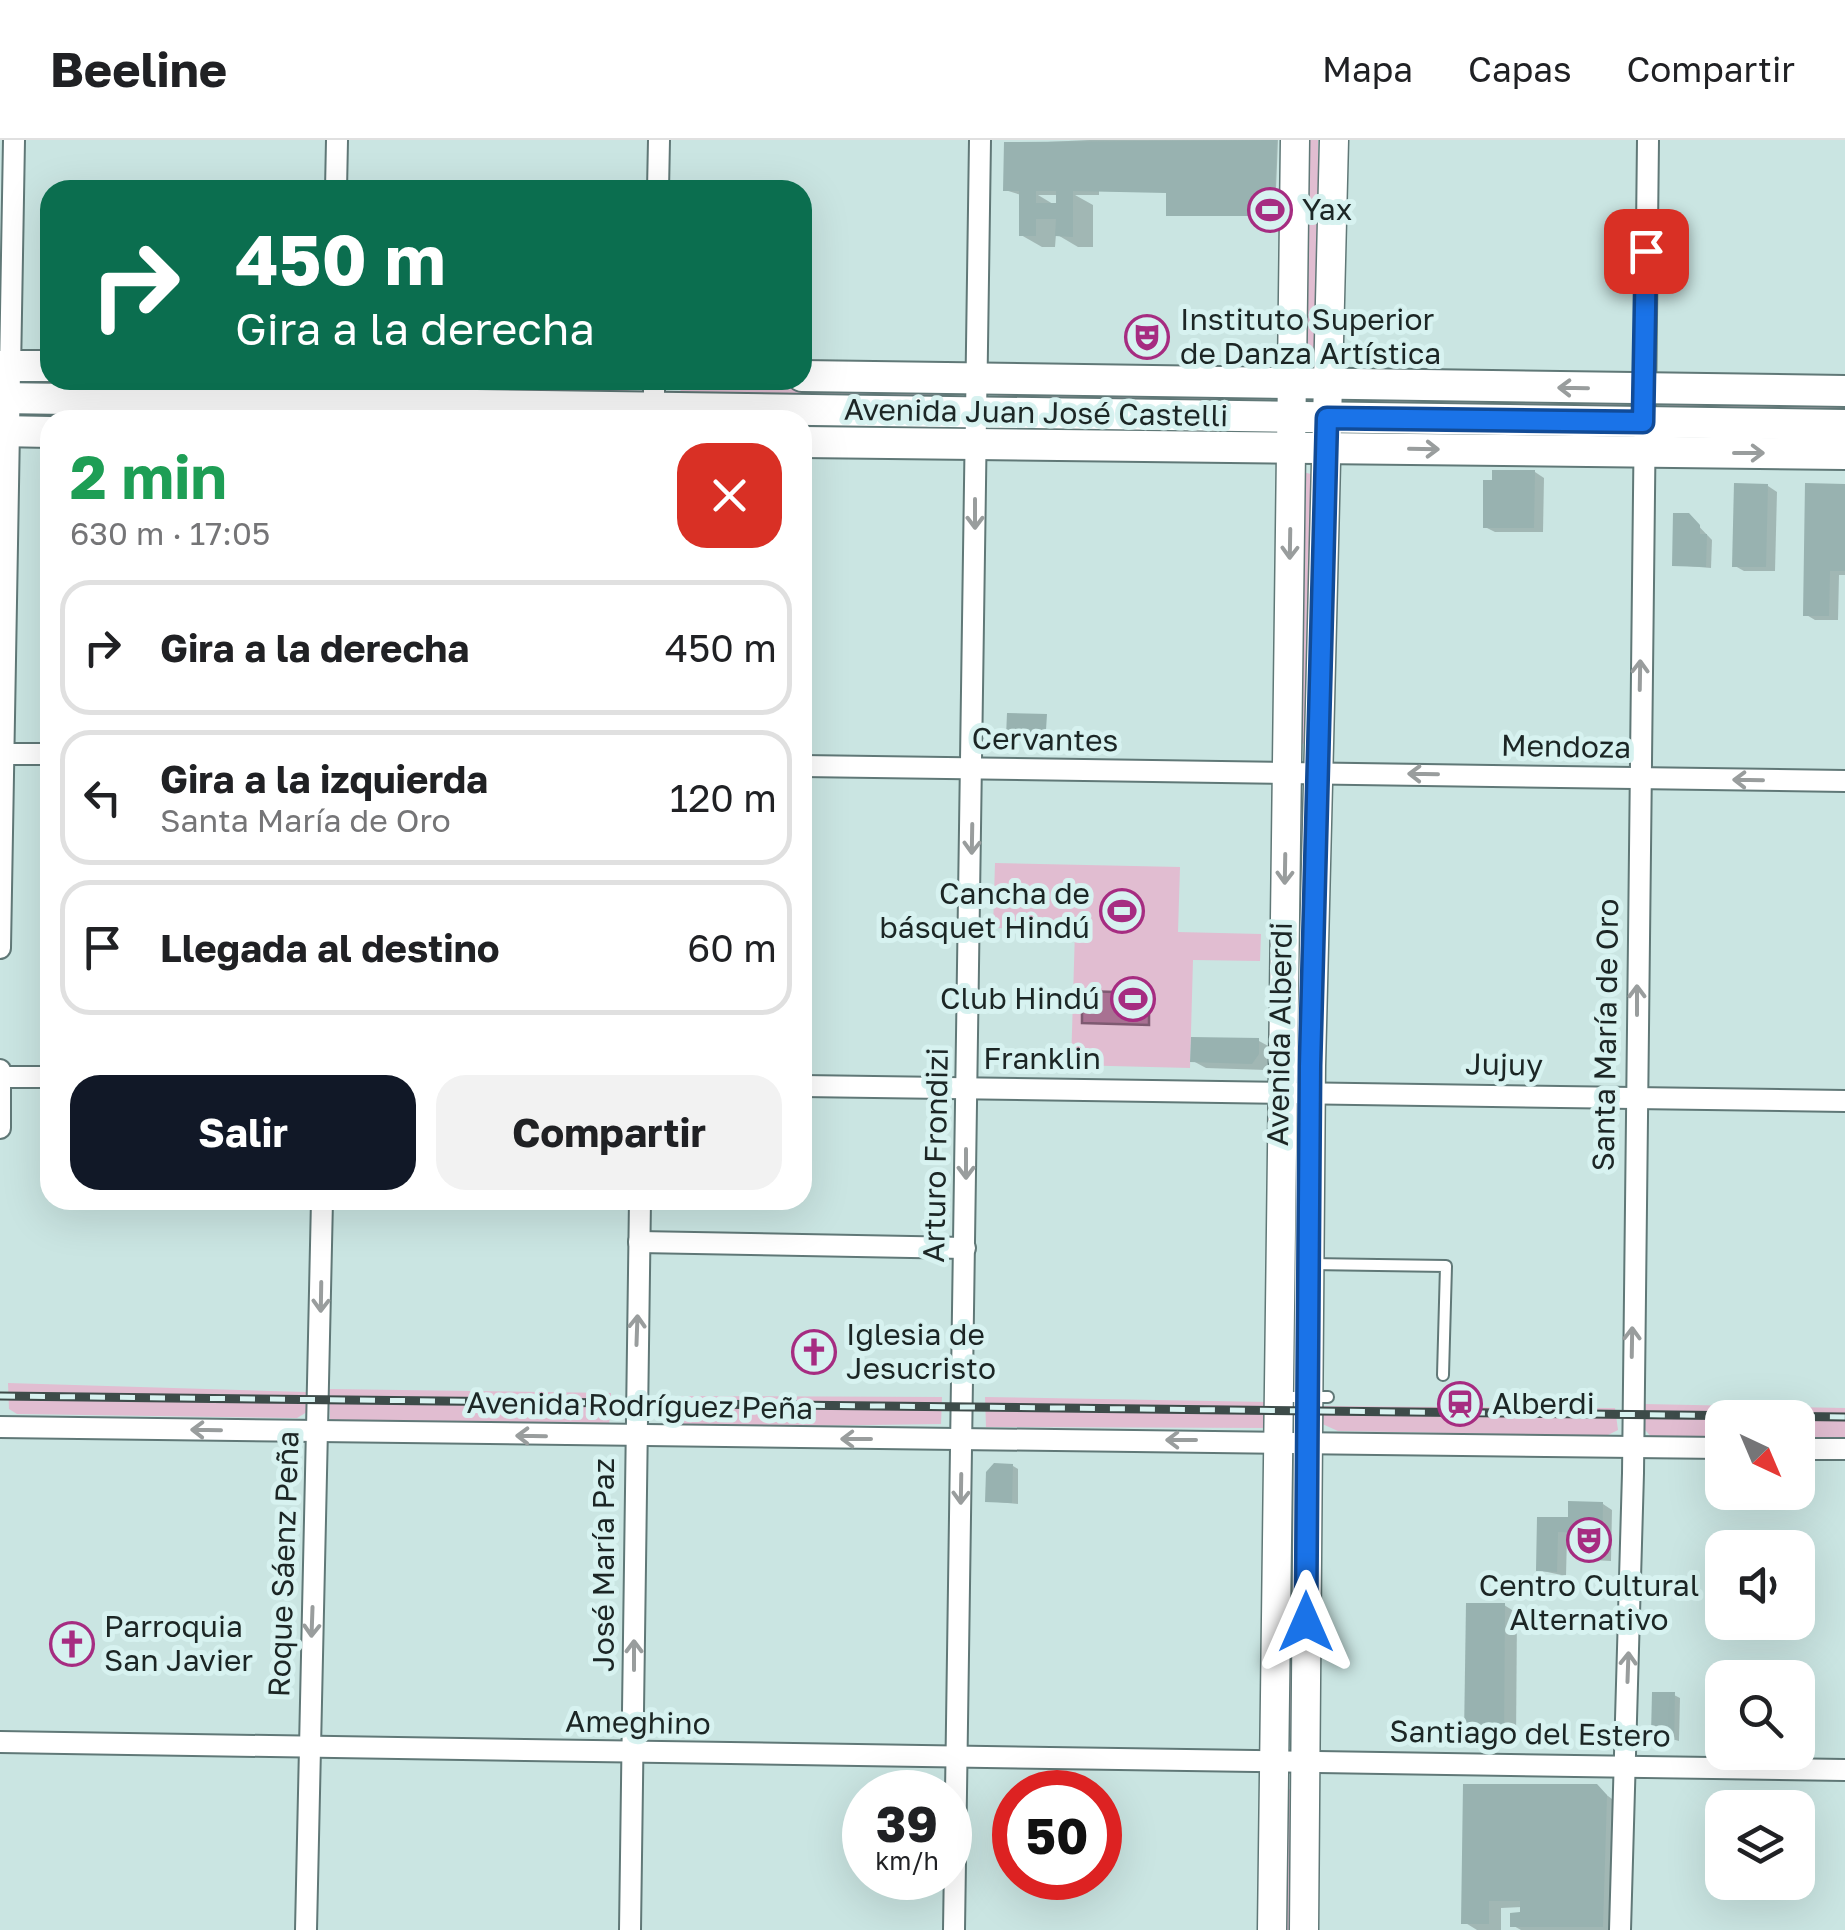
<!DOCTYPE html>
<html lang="es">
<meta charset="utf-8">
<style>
:root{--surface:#fff;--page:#f2f2f2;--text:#202124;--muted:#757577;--line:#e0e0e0;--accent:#111827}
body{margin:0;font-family:"Golos Text",sans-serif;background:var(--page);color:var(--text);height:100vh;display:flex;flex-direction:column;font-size:38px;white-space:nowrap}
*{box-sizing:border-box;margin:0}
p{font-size:32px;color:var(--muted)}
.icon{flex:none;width:55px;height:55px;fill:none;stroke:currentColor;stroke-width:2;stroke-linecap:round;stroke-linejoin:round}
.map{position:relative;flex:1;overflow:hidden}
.side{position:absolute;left:40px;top:270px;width:772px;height:800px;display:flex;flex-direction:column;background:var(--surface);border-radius:30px;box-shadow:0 10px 40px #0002}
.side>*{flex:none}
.hud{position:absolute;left:40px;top:40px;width:772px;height:210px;border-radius:30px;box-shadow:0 10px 40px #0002;background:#0b6e4f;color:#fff;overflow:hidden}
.needle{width:65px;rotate:136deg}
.buttons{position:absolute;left:1705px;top:1260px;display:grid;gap:20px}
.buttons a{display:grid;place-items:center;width:110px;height:110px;border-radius:20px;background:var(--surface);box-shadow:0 10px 40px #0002;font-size:50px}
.speed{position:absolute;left:842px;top:1630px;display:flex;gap:20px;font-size:50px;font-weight:700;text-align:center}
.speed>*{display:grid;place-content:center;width:130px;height:130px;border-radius:50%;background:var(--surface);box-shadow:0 10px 40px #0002;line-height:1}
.speed small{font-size:25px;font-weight:400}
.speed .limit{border:15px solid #d22;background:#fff;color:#111}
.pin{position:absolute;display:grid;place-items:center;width:85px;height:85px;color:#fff;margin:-42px;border-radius:20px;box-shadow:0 5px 15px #0006}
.me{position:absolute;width:110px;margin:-55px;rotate:0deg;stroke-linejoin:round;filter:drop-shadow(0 0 8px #0008)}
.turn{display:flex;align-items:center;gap:35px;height:210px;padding:0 30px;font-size:45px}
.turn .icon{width:130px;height:130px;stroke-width:2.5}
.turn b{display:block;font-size:70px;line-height:85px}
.round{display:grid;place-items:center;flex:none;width:105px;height:105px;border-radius:30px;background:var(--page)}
.headline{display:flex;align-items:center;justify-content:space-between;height:170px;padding:0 30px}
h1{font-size:60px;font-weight:700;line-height:75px;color:#1e9e55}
.cta{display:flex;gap:20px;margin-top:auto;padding:20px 30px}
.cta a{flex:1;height:115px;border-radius:30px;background:var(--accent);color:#fff;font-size:40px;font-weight:700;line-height:115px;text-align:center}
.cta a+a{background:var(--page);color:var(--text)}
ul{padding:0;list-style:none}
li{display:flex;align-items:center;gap:30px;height:135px;margin:0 20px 15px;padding:0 10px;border:5px solid var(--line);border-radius:30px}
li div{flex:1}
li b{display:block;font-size:38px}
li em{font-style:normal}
header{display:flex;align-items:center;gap:60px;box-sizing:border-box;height:140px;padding:0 50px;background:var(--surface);border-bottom:2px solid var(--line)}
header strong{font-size:48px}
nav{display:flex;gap:55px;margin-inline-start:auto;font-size:35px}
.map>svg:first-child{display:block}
.green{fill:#e1bdd1}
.water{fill:#a87192;stroke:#7e5a71;stroke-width:2.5}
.shadow{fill:#0003;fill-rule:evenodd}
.building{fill:#98b2b0;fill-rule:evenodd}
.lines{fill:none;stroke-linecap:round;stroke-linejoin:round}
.service-casing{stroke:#607877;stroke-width:14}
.minor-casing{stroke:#607877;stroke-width:24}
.secondary-casing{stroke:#607877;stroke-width:31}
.primary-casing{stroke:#607877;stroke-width:34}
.service{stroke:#fff;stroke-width:10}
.minor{stroke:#fff;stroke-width:20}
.secondary{stroke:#fff;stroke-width:28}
.primary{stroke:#fff;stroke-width:30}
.rail-casing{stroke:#3d4b49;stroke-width:9}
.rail{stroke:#d7f2f0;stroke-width:5;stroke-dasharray:15;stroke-linecap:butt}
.oneway{stroke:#999d9d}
.route-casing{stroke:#114b97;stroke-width:25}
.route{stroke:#1a73e8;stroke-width:18}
.labels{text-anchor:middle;stroke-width:10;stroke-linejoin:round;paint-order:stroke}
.poi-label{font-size:30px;fill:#1c2625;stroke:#d7f2f0;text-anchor:start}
.street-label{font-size:30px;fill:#1c2625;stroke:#d7f2f0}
</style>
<header>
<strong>Beeline</strong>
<nav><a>Mapa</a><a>Capas</a><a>Compartir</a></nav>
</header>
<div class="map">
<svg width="1845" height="1790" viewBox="0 0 1845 1790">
<rect width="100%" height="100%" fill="#cae5e2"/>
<g class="green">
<path d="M 1303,0 L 1318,0 L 1319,215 L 1307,218 L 1301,215 Z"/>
<path d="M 35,239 L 305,240 L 309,243 L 309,249 L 36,246 Z"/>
<path d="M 362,240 L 624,242 L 629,245 L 628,253 L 359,249 Z"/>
<path d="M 688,242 L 946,249 L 950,253 L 949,260 L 680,255 L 681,246 Z"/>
<path d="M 998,253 L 1265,256 L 1265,264 L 998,260 Z"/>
<path d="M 1357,255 L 1619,261 L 1619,269 L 1357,269 Z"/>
<path d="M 1845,261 L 1845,275 L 1669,270 L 1669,262 Z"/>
<path d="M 35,273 L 305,277 L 305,280 L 35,282 Z"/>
<path d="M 1302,332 L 1311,334 L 1309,600 L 1306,604 L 1299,603 Z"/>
<path d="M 1301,660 L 1306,660 L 1303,913 L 1292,913 Z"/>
<path d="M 995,723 L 1180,727 L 1178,792 L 1261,794 L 1260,821 L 1193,820 L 1190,928 L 1071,925 L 1075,790 L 993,788 Z"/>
<path d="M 8,1243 L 306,1252 L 307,1272 L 297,1278 L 17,1274 L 9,1269 Z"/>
<path d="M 329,1249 L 611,1253 L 609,1287 L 338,1285 L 330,1279 Z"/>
<path d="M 665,1256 L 942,1257 L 941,1284 L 665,1288 Z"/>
<path d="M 985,1257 L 1269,1262 L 1269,1288 L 986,1287 Z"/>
<path d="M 1644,1264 L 1845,1268 L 1845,1302 L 1798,1301 L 1798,1278 L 1722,1278 L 1722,1301 L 1654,1300 L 1639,1283 Z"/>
<path d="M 1321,1266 L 1615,1268 L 1618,1290 L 1606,1296 L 1338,1291 L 1320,1283 Z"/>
<path d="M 1291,1328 L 1298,1328 L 1295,1590 L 1287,1594 Z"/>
<path d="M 1289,1649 L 1293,1650 L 1292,1790 L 1281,1790 L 1284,1651 Z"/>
</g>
<path class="water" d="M 1082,851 L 1149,853 L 1149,885 L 1082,883 Z"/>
<g class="shadow">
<path d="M 1089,0 L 1278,0 L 1275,75 L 1170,75 L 1169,52 L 1099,51 L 1099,55 L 1075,55 L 1093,65 L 1093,107 L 1078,107 L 1056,94 L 1055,107 L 1042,107 L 1021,95 L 1021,55 L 1005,50 L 1007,4 ZM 1038,55 L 1058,55 L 1058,67 Z"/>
<path d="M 1535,332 L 1544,338 L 1543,392 L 1495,392 L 1485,387 Z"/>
<path d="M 1768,346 L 1777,352 L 1775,431 L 1744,431 L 1735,426 Z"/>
<path d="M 1845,346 L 1845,435 L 1839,435 L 1838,480 L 1815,480 L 1805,474 Z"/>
<path d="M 1688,375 L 1712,400 L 1711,428 L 1675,425 Z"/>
<path d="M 1259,901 L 1272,908 L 1266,930 L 1206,928 L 1193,921 Z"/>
<path d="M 1013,1326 L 1018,1329 L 1018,1364 L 987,1361 Z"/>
<path d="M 1603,1364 L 1612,1370 L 1611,1421 L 1593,1420 L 1584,1415 L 1584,1397 L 1567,1396 L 1566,1436 L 1538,1430 L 1539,1379 L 1570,1379 Z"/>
<path d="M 1504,1465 L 1517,1473 L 1516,1602 L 1480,1602 L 1467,1594 Z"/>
<path d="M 1674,1555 L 1680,1558 L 1679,1601 L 1654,1594 Z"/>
<path d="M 1596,1647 L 1620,1665 L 1616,1790 L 1521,1790 L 1512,1785 L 1523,1775 L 1522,1767 L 1501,1768 L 1501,1790 L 1477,1790 L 1464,1782 Z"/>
</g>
<g class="building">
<path d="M 1277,0 L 1274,76 L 1166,76 L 1166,53 L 1073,51 L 1073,97 L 1055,96 L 1056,79 L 1036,79 L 1036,96 L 1019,96 L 1019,51 L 1003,51 L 1004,2 ZM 1036,51 L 1056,51 L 1056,63 L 1036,63 Z"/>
<path d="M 1492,330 L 1535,330 L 1534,388 L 1483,388 L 1483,340 L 1492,340 Z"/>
<path d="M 1734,343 L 1768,344 L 1766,427 L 1732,427 Z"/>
<path d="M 1805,343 L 1845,344 L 1845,431 L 1830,431 L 1829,476 L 1803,476 Z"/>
<path d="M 1673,373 L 1689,373 L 1700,385 L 1700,394 L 1707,394 L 1706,427 L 1672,426 Z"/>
<path d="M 1007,573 L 1047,574 L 1046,590 L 1033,590 L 1032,598 L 1006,597 Z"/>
<path d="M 1191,897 L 1259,898 L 1259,914 L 1252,924 L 1190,922 Z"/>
<path d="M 994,1323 L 1013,1324 L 1012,1363 L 985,1362 L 986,1332 Z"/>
<path d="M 1568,1361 L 1603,1362 L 1602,1417 L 1581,1416 L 1582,1393 L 1558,1392 L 1557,1432 L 1536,1431 L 1537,1377 L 1568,1377 Z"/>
<path d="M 1466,1463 L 1505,1463 L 1504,1596 L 1464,1596 Z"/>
<path d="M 1652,1552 L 1675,1552 L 1674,1600 L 1651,1595 Z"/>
<path d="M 1463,1644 L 1597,1644 L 1607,1655 L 1603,1787 L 1510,1787 L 1510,1773 L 1520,1772 L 1520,1761 L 1489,1761 L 1489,1784 L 1461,1784 Z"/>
</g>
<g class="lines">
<g class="service-casing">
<g id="service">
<path d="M 1310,1124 L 1446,1126 L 1443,1235"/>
<path d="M 1280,1257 L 1328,1257"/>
</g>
</g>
<g class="minor-casing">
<g id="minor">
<path d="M 336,50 L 337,0"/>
<path d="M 658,50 L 659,0"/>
<path d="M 654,278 L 654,240"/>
<path d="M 332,280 L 333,240"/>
<path d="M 0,614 L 50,614"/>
<path d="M 802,626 L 1845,641"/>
<path d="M 0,808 L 14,0"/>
<path d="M 0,930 L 0,988"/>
<path d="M 0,937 L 50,937"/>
<path d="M 802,946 L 1845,961"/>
<path d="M 639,1102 L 965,1108"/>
<path d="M 0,1287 C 574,1296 1148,1300 1722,1308"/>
<path d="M 1798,1309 L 1845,1309"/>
<path d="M 0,1602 L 1845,1630"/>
<path d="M 306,1790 L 322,1060"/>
<path d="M 630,1790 L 640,1060"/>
<path d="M 954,1790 L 980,0"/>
<path d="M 1620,1790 L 1633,1333 L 1648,0"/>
</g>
</g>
<g class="secondary-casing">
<g id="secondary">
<path d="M 1272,1790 L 1295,0"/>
<path d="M 1304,1790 L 1311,926 L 1334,0"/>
</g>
</g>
<g class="primary-casing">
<g id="primary">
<path d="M 0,226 L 50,226"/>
<path d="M 802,236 L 1845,251"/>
<path d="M 0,258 L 1845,285"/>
<path d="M 0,291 L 50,292"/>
<path d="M 802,302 L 1845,314"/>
</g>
</g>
<use href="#service" class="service"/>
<use href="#minor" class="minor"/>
<use href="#secondary" class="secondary"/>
<use href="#primary" class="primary"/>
<g class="rail-casing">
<path id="rail" d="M 0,1256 L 1845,1277"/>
</g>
<use href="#rail" class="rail"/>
</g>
<defs><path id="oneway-shaft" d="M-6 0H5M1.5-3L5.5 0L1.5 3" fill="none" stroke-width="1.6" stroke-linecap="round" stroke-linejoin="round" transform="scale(2.5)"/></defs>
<g class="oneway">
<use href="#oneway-shaft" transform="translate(1573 248) rotate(-179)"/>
<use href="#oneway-shaft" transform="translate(1424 309) rotate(1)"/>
<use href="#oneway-shaft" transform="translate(1749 313)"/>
<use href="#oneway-shaft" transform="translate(975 374) rotate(90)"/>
<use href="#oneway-shaft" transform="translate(1290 404) rotate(91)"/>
<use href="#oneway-shaft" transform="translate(1640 535) rotate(-89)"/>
<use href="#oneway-shaft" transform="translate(1423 634) rotate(-179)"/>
<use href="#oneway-shaft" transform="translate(1748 640) rotate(-179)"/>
<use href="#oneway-shaft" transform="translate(972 699) rotate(91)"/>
<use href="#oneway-shaft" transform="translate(1285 729) rotate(91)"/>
<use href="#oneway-shaft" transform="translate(1637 860) rotate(-90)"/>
<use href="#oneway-shaft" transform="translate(966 1024) rotate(90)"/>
<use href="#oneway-shaft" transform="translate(321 1157) rotate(91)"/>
<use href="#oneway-shaft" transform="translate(637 1190) rotate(-88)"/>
<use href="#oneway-shaft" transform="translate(1632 1202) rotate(-89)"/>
<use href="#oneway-shaft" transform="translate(206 1290) rotate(-179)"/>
<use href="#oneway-shaft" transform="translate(531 1296) rotate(-179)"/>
<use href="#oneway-shaft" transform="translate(856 1299) rotate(-180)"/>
<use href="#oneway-shaft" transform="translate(1181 1300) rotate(-180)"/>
<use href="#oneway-shaft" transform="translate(961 1349) rotate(91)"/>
<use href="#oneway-shaft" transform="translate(312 1482) rotate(92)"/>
<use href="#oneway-shaft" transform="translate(634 1515) rotate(-90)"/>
<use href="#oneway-shaft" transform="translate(1628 1527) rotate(-88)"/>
</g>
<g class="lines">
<g class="route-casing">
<path id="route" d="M 1306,1482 L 1310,926 L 1327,278 L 1643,282 L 1646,111"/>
</g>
<use href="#route" class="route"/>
</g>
<defs>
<g id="stadium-ring" transform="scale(2.25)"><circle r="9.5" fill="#d7f2f0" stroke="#a62c81" stroke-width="1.5"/><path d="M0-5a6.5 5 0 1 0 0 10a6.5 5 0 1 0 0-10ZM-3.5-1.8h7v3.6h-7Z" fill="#a62c81"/></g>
<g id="theatre-ring" transform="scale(2.25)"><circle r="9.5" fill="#d7f2f0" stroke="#a62c81" stroke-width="1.5"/><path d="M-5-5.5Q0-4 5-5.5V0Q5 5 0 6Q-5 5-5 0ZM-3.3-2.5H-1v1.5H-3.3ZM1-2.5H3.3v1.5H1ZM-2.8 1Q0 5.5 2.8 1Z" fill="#a62c81"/></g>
<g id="church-ring" transform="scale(2.25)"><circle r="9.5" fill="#d7f2f0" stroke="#a62c81" stroke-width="1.5"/><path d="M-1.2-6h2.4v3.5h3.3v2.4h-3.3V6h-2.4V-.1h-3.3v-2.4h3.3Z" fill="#a62c81"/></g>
<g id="station-ring" transform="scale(2.25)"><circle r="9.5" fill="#d7f2f0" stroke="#a62c81" stroke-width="1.5"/><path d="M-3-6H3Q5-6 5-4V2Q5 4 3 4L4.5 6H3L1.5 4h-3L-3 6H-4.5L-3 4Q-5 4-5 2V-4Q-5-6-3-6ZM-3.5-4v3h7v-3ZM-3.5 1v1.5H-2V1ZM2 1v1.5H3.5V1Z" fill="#a62c81"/></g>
</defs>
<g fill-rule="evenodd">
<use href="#stadium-ring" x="1270" y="70"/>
<use href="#theatre-ring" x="1147" y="197"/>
<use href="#stadium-ring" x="1122" y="771"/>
<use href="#stadium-ring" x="1133" y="859"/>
<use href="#church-ring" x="814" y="1212"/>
<use href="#station-ring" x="1460" y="1264"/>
<use href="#theatre-ring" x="1589" y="1400"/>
<use href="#church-ring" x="72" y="1504"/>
</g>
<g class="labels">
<g class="poi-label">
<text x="1302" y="80">Yax</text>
<text x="1180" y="190">Instituto Superior<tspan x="1180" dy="34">de Danza Artística</tspan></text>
<text x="1090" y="764" text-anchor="end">Cancha de<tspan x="1090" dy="34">básquet Hindú</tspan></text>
<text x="1100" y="869" text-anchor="end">Club Hindú</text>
<text x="846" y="1205">Iglesia de<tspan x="846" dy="34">Jesucristo</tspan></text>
<text x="1492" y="1274">Alberdi</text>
<text x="1589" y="1456" text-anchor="middle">Centro Cultural<tspan x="1589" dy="34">Alternativo</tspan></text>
<text x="104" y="1497">Parroquia<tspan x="104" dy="34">San Javier</tspan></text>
</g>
<g class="street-label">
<text transform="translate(1036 273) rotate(1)" y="10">Avenida Juan José Castelli</text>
<text transform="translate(1045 600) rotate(1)" y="10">Cervantes</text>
<text transform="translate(1566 607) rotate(1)" y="10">Mendoza</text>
<text transform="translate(1280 894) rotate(-89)" y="10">Avenida Alberdi</text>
<text transform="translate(1606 895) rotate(-89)" y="10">Santa María de Oro</text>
<text x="1042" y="929">Franklin</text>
<text transform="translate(1504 925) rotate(1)" y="10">Jujuy</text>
<text transform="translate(936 1015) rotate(-89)" y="10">Arturo Frondizi</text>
<text transform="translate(640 1266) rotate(1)" y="10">Avenida Rodríguez Peña</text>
<text transform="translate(284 1424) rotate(-88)" y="10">Roque Sáenz Peña</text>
<text transform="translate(604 1425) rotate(-90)" y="10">José María Paz</text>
<text transform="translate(638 1583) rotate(1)" y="10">Ameghino</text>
<text transform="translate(1530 1594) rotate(1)" y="10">Santiago del Estero</text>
</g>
</g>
</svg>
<div class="buttons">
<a><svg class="needle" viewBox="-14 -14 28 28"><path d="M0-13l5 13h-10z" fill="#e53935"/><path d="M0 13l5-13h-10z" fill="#757577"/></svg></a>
<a><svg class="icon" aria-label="sound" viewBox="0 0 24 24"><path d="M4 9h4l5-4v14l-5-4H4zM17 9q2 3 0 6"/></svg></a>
<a><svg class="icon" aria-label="search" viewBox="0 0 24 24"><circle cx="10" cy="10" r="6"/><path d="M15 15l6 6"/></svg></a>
<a><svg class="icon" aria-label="layers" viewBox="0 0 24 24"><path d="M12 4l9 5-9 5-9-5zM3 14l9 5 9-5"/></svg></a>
</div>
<div class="speed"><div>39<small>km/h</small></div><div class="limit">50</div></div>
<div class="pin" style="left:1646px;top:111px;background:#d93025"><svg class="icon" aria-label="arrive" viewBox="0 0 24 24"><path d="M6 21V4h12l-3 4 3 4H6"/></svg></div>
<svg class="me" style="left:1306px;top:1482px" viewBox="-20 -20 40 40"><path d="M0-17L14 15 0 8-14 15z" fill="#1a73e8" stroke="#fff" stroke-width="4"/></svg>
<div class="hud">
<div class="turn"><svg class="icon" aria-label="right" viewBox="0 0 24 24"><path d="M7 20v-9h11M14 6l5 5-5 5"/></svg><div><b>450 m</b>Gira a la derecha</div></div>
</div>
<section class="side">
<div class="headline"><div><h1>2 min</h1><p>630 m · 17:05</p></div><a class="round" style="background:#d93025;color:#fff"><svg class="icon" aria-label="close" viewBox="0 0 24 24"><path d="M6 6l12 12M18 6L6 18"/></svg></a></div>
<ul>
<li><svg class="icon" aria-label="right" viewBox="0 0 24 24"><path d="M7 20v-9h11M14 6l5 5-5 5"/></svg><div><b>Gira a la derecha</b></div><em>450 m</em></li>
<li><svg class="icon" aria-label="left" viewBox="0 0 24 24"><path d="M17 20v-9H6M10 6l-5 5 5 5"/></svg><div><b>Gira a la izquierda</b><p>Santa María de Oro</p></div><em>120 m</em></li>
<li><svg class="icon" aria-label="arrive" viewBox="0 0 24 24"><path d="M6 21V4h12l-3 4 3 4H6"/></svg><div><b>Llegada al destino</b></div><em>60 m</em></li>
</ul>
<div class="cta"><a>Salir</a><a>Compartir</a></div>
</section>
</div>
